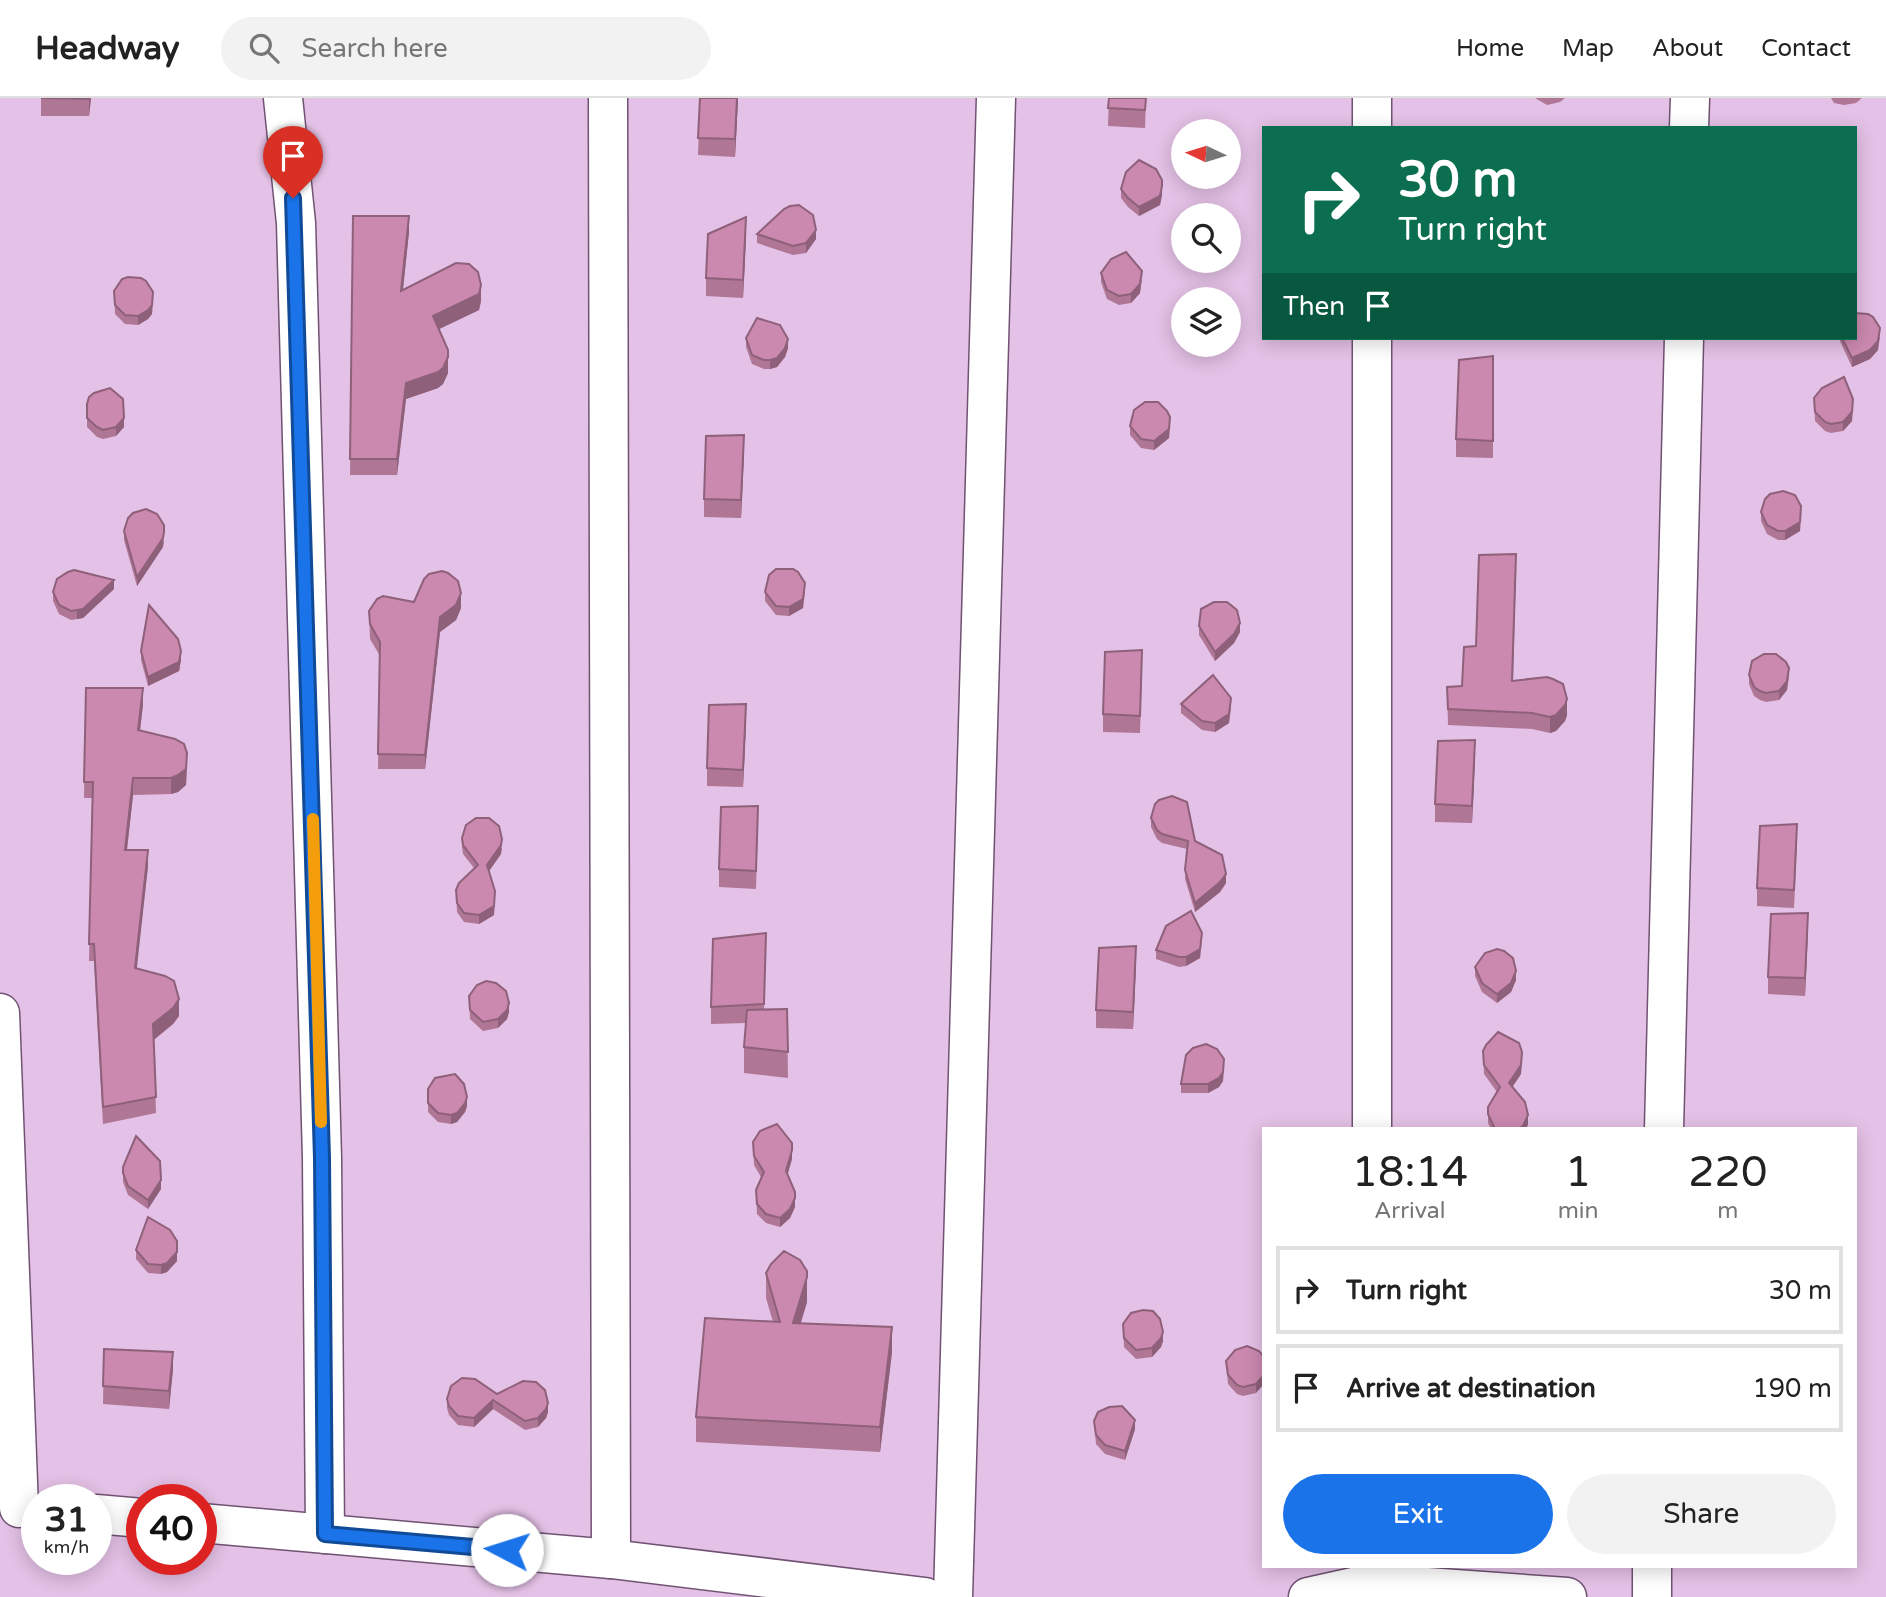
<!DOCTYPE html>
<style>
:root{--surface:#fff;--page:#f2f2f2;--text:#222;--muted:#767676;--line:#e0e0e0;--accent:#1a73e8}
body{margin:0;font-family:"Varela Round",sans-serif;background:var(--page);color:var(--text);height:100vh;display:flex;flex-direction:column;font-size:26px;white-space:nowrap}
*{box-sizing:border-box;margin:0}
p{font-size:23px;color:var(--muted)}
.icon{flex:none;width:38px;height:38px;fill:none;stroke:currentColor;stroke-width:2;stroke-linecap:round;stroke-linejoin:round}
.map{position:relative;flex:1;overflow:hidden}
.side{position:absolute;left:1262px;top:1029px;width:595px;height:441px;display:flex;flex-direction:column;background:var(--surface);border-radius:0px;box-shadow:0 4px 18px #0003}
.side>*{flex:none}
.banner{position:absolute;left:1262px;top:28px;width:595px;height:214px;border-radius:0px;box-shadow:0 4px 18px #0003;background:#0b6e4f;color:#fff;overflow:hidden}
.needle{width:46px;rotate:274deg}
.controls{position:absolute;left:1171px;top:21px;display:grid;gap:14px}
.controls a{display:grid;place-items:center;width:70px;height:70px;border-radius:50%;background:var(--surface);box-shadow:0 4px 18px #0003;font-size:35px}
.speed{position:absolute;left:21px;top:1386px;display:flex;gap:14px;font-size:35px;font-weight:700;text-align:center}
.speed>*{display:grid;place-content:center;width:91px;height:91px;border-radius:50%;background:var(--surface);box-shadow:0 4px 18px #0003;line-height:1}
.speed small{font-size:18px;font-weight:400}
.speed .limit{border:10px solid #d22;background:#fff;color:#111}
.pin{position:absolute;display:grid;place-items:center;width:60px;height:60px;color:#fff;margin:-72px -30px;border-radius:50% 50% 50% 0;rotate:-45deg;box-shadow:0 0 7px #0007}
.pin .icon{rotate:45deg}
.me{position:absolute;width:77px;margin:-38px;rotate:275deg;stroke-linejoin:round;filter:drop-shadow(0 0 5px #0008)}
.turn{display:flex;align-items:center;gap:24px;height:147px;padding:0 21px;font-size:32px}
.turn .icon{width:91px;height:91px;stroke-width:2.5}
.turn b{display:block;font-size:49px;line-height:60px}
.then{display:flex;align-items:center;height:66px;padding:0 21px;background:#0003;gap:14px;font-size:26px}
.eta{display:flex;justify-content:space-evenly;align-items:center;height:119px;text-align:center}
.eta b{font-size:42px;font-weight:600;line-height:49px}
.button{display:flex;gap:14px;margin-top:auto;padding:14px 21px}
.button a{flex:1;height:80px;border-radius:42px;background:var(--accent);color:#fff;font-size:28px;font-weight:600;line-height:80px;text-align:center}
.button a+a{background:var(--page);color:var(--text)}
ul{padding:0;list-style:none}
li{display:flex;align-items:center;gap:21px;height:88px;margin:0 14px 10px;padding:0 7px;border:4px solid var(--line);border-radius:0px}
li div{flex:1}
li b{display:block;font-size:26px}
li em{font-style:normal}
header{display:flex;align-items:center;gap:42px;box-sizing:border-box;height:98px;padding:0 35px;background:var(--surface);border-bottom:2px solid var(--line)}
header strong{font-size:33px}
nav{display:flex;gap:38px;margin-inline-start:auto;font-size:24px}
.search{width:490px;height:63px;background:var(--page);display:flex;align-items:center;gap:18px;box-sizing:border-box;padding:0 24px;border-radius:38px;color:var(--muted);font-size:26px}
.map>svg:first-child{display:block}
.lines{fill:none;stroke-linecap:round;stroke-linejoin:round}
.minor-casing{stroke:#705272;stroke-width:41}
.minor{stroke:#fff;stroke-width:38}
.wall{fill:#af7696}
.shaded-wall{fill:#8e607a}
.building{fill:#cb89af;stroke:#8e607a;stroke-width:2}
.route-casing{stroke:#114b97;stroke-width:18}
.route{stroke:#1a73e8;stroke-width:12}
.slow{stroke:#f59e0b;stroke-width:12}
</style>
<header>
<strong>Headway</strong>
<div class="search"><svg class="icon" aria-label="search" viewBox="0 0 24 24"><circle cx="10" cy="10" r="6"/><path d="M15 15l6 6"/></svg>Search here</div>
<nav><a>Home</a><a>Map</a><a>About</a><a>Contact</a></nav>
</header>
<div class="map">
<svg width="1886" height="1499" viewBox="0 0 1886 1499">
<rect width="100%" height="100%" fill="#e4c1e6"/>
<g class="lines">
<g class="minor-casing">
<g id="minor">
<path d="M 283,0 L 296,125 L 322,1060 L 325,1436"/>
<path d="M 608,0 L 611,1461"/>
<path d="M 1372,30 L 1372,0"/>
<path d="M 1689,30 L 1690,0"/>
<path d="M 0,915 L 19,1410"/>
<path d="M 1372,1031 L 1372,240"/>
<path d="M 1664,1031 L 1684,240"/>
<path d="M 96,1416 L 142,1420"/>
<path d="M 201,1425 L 611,1461 L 925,1499"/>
<path d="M 953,1499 L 996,0"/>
<path d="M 1308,1499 L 1371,1485 L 1567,1499"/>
<path d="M 1652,1499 L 1652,1468"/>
</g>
</g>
<use href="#minor" class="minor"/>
</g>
<g class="wall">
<path d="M 41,0 L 91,0 L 89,18 L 41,18 Z"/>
<path d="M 700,0 L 738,0 L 735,59 L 698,57 Z"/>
<path d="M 1109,0 L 1146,0 L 1145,30 L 1108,28 Z"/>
<path d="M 1535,0 L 1565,0 L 1560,4 L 1547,7 Z"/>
<path d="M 1831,0 L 1862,0 L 1856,5 L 1844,7 L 1834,5 Z"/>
<path d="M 1121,91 L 1162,97 L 1160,107 L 1139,118 L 1128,109 L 1121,100 Z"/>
<path d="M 353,118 L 409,134 L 403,192 L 481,203 L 479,212 L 439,231 L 448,275 L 443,286 L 438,290 L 406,301 L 397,377 L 350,377 Z"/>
<path d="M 757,136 L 816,141 L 806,155 L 793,157 L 757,145 Z"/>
<path d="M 746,137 L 743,200 L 706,198 L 706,180 Z"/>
<path d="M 1101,175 L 1142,182 L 1140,195 L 1131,205 L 1119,207 L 1107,201 L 1101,184 Z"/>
<path d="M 114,193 L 153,203 L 152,216 L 148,221 L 138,227 L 125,226 L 115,216 Z"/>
<path d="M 1880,239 L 1878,252 L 1870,261 L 1852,269 L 1839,241 L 1839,240 Z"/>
<path d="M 746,240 L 788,250 L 785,259 L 777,269 L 770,271 L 764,271 L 752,266 L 746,249 Z"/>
<path d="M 1493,258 L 1493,360 L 1456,359 L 1456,341 Z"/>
<path d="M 1814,300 L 1853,310 L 1852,323 L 1843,333 L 1831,335 L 1825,333 L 1815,323 Z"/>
<path d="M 87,306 L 124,329 L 116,338 L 103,341 L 97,339 L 87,329 Z"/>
<path d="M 1130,328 L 1170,328 L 1169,340 L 1154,352 L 1141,350 L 1130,337 Z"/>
<path d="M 744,355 L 741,420 L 704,419 L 704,401 Z"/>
<path d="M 1761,414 L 1801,417 L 1800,433 L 1785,442 L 1778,442 L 1767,436 L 1761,423 Z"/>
<path d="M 124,433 L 164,443 L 163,449 L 137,488 L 124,442 Z"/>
<path d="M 1516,472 L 1513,583 L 1567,617 L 1565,623 L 1556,633 L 1550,635 L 1532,631 L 1448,627 L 1447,589 L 1462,588 L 1476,548 Z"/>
<path d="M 114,491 L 83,520 L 71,522 L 59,516 L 53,503 L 53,494 Z"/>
<path d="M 765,494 L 805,494 L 803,510 L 789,518 L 776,517 L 765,503 Z"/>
<path d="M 414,504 L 461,510 L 456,522 L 440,534 L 425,671 L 378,671 L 380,558 L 370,541 L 369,513 Z"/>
<path d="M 1199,528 L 1240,534 L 1234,545 L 1215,563 L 1199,537 Z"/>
<path d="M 141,553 L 181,562 L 179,573 L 148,588 L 141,562 Z"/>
<path d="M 1142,570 L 1140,635 L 1103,634 L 1103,616 Z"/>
<path d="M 1749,577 L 1789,579 L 1787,592 L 1779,602 L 1766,604 L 1760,602 L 1754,598 L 1749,586 Z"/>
<path d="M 86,590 L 143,606 L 140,633 L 187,672 L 186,687 L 178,694 L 171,696 L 133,697 L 127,752 L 148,768 L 136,871 L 179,918 L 173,926 L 154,942 L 156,1015 L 103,1026 L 94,863 L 89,863 L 92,700 L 84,700 Z"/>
<path d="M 1181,606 L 1231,610 L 1229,625 L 1215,634 L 1202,632 L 1181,615 Z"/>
<path d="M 746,624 L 743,689 L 707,688 L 707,670 Z"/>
<path d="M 1475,660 L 1472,725 L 1435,724 L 1435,706 Z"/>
<path d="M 1151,720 L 1195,743 L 1226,785 L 1220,794 L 1195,814 L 1185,781 L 1187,751 L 1162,745 L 1157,741 L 1151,729 Z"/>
<path d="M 758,726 L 756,791 L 719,789 L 719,771 Z"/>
<path d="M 462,740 L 502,750 L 501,756 L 489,773 L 495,802 L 494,817 L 479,826 L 464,824 L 457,814 L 456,792 L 474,770 L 463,756 L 462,749 Z"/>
<path d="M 1797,744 L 1794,810 L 1757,808 L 1757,790 Z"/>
<path d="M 1808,832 L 1805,898 L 1768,896 L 1768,879 Z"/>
<path d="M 766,835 L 764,912 L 787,911 L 788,980 L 744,975 L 744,949 L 746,925 L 711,926 L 711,909 Z"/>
<path d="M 1202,844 L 1200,860 L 1186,868 L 1179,869 L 1156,861 L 1156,852 Z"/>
<path d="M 1136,866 L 1133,931 L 1096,930 L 1096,912 Z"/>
<path d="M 1475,869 L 1516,882 L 1511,894 L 1497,905 L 1482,894 L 1475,878 Z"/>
<path d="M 469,898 L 509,914 L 507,921 L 498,930 L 483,933 L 470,921 Z"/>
<path d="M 1483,953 L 1522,963 L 1521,976 L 1512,989 L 1528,1026 L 1526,1031 L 1491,1031 L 1488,1025 L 1488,1009 L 1497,994 L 1484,976 Z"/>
<path d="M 1224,970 L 1223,983 L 1219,989 L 1208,995 L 1181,995 L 1181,986 Z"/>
<path d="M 428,991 L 467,1008 L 465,1014 L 457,1024 L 451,1026 L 438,1024 L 428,1014 Z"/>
<path d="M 753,1044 L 792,1061 L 787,1076 L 795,1109 L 790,1120 L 780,1129 L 766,1125 L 757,1116 L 756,1092 L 761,1079 L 754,1067 Z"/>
<path d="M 123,1069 L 161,1091 L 148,1111 L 128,1097 L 123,1084 Z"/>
<path d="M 136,1152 L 177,1163 L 167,1174 L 161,1176 L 148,1175 L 136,1161 Z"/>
<path d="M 766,1175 L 807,1204 L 801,1225 L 892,1254 L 880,1354 L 696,1344 L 696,1319 L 773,1224 L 766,1200 Z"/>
<path d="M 1123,1226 L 1163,1243 L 1161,1249 L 1152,1259 L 1136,1261 L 1124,1249 Z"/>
<path d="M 104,1251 L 173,1271 L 169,1311 L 103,1306 Z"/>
<path d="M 1259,1253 L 1256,1295 L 1243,1298 L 1237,1296 L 1228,1286 L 1226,1263 Z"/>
<path d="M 497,1296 L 548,1314 L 546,1320 L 538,1329 L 525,1332 L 493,1311 L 474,1329 L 458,1327 L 449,1317 L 447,1310 L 447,1301 Z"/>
<path d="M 1094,1323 L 1135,1331 L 1125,1362 L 1105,1356 L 1096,1346 Z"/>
</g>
<g class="shaded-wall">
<path d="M 89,0 L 91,0 L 89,18 Z"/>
<path d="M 737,0 L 738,0 L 735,59 L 735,41 Z"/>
<path d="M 1162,88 L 1162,97 L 1160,107 L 1139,118 L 1139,109 Z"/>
<path d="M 409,118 L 409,134 L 401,209 L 401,193 Z"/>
<path d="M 746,119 L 746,137 L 743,200 L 743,182 Z"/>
<path d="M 816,132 L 816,141 L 806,155 L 806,145 Z"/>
<path d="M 1142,173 L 1140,195 L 1131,205 L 1131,196 Z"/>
<path d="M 481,187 L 481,203 L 479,212 L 433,234 L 433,218 Z"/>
<path d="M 153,194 L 152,216 L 148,221 L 138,227 L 138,218 Z"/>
<path d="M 1880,230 L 1878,252 L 1870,261 L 1852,269 L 1852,260 Z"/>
<path d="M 788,241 L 788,250 L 785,259 L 777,269 L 770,271 L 770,262 Z"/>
<path d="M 448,259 L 448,275 L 443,286 L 438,290 L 406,301 L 397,377 L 397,361 L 406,285 Z"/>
<path d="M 1853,301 L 1852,323 L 1843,333 L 1843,324 Z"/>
<path d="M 1170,319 L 1169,340 L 1154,352 L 1154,343 Z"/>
<path d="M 124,320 L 124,329 L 116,338 L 116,329 Z"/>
<path d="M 744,337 L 744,355 L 741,420 L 741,402 Z"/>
<path d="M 1801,408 L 1800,433 L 1785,442 L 1785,433 Z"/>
<path d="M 164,434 L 163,449 L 137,488 L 137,479 Z"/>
<path d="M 114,482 L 114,491 L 83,520 L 77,521 L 77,512 Z"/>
<path d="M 805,485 L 803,510 L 789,518 L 789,509 Z"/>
<path d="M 461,495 L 461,510 L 456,522 L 440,534 L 425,671 L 425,657 L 440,519 Z"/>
<path d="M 1240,525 L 1240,534 L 1234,545 L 1215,563 L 1215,554 Z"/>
<path d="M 181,553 L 181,562 L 179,573 L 148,588 L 148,579 Z"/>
<path d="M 1789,570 L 1787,592 L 1779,602 L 1779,593 Z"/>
<path d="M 143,590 L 143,606 L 138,649 L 138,632 Z"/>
<path d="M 1231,600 L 1229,625 L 1215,634 L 1215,625 Z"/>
<path d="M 1567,601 L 1567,617 L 1565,623 L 1556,633 L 1550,635 L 1550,619 Z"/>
<path d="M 746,606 L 746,624 L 743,689 L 743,672 Z"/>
<path d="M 1475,642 L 1475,660 L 1472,725 L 1472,708 Z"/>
<path d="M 187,655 L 186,687 L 178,694 L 171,696 L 171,680 Z"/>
<path d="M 133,680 L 133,697 L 125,768 L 125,752 Z"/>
<path d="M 502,741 L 501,756 L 487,776 L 487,767 Z"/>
<path d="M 148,752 L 148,768 L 135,887 L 135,870 Z"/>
<path d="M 1226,776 L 1226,785 L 1220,794 L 1195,814 L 1195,805 Z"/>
<path d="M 495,793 L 494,817 L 479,826 L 479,817 Z"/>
<path d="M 1808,815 L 1808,832 L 1805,898 L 1805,880 Z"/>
<path d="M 1202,835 L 1200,860 L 1186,868 L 1186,859 Z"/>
<path d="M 1136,848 L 1136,866 L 1133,931 L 1133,914 Z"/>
<path d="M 1516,873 L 1516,882 L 1511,894 L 1497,905 L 1497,896 Z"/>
<path d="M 179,901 L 179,918 L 173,926 L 153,942 L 153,926 Z"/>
<path d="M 509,905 L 509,914 L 507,921 L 498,930 L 498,921 Z"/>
<path d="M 1522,954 L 1521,976 L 1509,994 L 1509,985 Z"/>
<path d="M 1224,961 L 1223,983 L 1219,989 L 1208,995 L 1208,986 Z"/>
<path d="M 467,999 L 467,1008 L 465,1014 L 457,1024 L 451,1026 L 451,1017 Z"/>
<path d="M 1528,1017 L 1528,1026 L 1526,1031 L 1518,1031 Z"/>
<path d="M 792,1052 L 792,1061 L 786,1082 L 786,1073 Z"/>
<path d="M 161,1082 L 161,1091 L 148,1111 L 148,1102 Z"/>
<path d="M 795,1100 L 795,1109 L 790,1120 L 780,1129 L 780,1120 Z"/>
<path d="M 177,1154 L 177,1163 L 167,1174 L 161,1176 L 161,1167 Z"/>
<path d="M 807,1179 L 807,1204 L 793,1249 L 793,1225 Z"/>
<path d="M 892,1229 L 892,1254 L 880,1354 L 880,1329 Z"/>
<path d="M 1163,1234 L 1163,1243 L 1161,1249 L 1152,1259 L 1152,1250 Z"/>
<path d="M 173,1254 L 173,1271 L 169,1311 L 169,1293 Z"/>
<path d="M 1264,1277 L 1264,1286 L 1256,1295 L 1256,1286 Z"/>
<path d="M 493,1302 L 493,1311 L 474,1329 L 474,1320 Z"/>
<path d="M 548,1305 L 548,1314 L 546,1320 L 538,1329 L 538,1320 Z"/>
<path d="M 1135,1322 L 1135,1331 L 1125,1362 L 1125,1353 Z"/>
</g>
<g class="building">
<path d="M 41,0 L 89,0 L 89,1 Z"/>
<path d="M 700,0 L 737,0 L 735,41 L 698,40 Z"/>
<path d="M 1109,0 L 1146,0 L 1145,12 L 1108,10 Z"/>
<path d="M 1139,62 L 1156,71 L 1162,82 L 1162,88 L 1160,98 L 1139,109 L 1128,100 L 1121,91 L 1126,74 Z"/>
<path d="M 799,107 L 813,117 L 816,132 L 806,145 L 793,148 L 757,136 L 784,111 L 790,108 Z"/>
<path d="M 353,118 L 409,118 L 401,193 L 456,165 L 469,166 L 478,174 L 481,187 L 479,196 L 433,218 L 448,252 L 448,259 L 443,270 L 438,274 L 406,285 L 397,361 L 350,361 Z"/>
<path d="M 746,119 L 743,182 L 706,180 L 708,136 Z"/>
<path d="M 1126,154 L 1142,173 L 1140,186 L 1131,196 L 1119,198 L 1107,192 L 1101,175 L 1111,161 Z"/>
<path d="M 128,179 L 141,180 L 146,183 L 153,194 L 152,207 L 148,212 L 138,218 L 125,217 L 115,207 L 114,193 L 122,181 Z"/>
<path d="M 1855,215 L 1868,216 L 1873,219 L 1880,230 L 1878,243 L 1870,252 L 1852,260 L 1842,240 L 1855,240 Z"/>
<path d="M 757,220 L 780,227 L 788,241 L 785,250 L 777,260 L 770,262 L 764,262 L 752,257 L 746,240 Z"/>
<path d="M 1493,258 L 1493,343 L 1456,341 L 1459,262 Z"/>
<path d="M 1844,279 L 1853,301 L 1852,314 L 1843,324 L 1831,326 L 1825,324 L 1815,314 L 1814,300 L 1822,290 Z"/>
<path d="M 110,290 L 123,301 L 124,320 L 116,329 L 103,332 L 97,329 L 87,320 L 87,306 L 89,299 L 94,295 Z"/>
<path d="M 1145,304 L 1158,304 L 1167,313 L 1170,319 L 1169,331 L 1154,343 L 1141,341 L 1130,328 L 1134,312 Z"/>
<path d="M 744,337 L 741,402 L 704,401 L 706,338 Z"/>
<path d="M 1783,393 L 1795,397 L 1801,408 L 1800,424 L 1785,433 L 1778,433 L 1767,427 L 1761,414 L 1765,401 L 1770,396 Z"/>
<path d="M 146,411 L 157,416 L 164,427 L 164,434 L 163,440 L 137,479 L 124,433 L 128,420 L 133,415 Z"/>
<path d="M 1516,456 L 1512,583 L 1547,579 L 1553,581 L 1563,586 L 1567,601 L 1565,607 L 1556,617 L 1550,619 L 1532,615 L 1448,611 L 1447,589 L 1462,588 L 1464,549 L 1476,548 L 1479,457 Z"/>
<path d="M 776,471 L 793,471 L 798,474 L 805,485 L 803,501 L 789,509 L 776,508 L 765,494 L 769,477 Z"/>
<path d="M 74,472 L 114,482 L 83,511 L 71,513 L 59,507 L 53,494 L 57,481 L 68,474 Z"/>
<path d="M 442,473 L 448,475 L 458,483 L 461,495 L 456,507 L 440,519 L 425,657 L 378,656 L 380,544 L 370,526 L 369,513 L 377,501 L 383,498 L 414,504 L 424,481 L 429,476 Z"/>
<path d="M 1214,504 L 1227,504 L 1237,512 L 1240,525 L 1234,536 L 1215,554 L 1199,528 L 1201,511 Z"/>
<path d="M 149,507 L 178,541 L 181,553 L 179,564 L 148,579 L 141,553 Z"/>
<path d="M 1142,552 L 1140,618 L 1103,616 L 1105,554 Z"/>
<path d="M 1764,556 L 1776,556 L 1786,564 L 1789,570 L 1787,583 L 1779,593 L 1766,595 L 1760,593 L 1754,589 L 1749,577 L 1752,563 Z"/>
<path d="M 1213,577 L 1231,600 L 1229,616 L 1215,625 L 1202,623 L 1181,606 Z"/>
<path d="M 86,590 L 143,590 L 138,632 L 175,641 L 184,646 L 187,655 L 186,671 L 178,677 L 171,680 L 133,680 L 125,752 L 148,752 L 135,870 L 165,878 L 174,883 L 179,901 L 173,910 L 153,926 L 156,999 L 103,1009 L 94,846 L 89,846 L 93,684 L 84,684 Z"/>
<path d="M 746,606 L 743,672 L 707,670 L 709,607 Z"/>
<path d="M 1475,642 L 1472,708 L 1435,706 L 1438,643 Z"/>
<path d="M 1172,698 L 1187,704 L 1195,743 L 1222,757 L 1226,776 L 1220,784 L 1195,805 L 1185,772 L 1188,743 L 1162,736 L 1157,732 L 1151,720 L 1155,706 L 1159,702 Z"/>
<path d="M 758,708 L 756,773 L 719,771 L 721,709 Z"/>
<path d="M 476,720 L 489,720 L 499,728 L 502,741 L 501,747 L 487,767 L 495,793 L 494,808 L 479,817 L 464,815 L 457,805 L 456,792 L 459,785 L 478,767 L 463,747 L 462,740 L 466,727 Z"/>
<path d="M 1797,726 L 1794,792 L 1757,790 L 1760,728 Z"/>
<path d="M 1191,813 L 1202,835 L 1200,851 L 1186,859 L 1179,859 L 1156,852 L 1166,828 Z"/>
<path d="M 1808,815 L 1805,880 L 1768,879 L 1771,816 Z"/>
<path d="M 766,835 L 764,906 L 711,909 L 713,841 Z"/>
<path d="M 1136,848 L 1133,914 L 1096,912 L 1099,850 Z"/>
<path d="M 1497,851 L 1504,853 L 1513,860 L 1516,873 L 1511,885 L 1497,896 L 1482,885 L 1475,869 L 1485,855 Z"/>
<path d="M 486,883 L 496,885 L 506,893 L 509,905 L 507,912 L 498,921 L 483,924 L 470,912 L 469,898 L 477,887 Z"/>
<path d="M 787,911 L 788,954 L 744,949 L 747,912 Z"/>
<path d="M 1498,934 L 1519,945 L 1522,954 L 1521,967 L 1509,985 L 1525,1004 L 1528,1017 L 1523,1028 L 1518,1031 L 1495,1031 L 1488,1016 L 1488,1009 L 1500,989 L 1484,967 L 1483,953 L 1486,947 Z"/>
<path d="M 1206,946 L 1217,951 L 1224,961 L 1223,974 L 1219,980 L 1208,986 L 1181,986 L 1186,957 L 1193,950 Z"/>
<path d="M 455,976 L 464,986 L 467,999 L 465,1005 L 457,1015 L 451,1017 L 438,1015 L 428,1005 L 428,991 L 435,980 Z"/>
<path d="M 777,1026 L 792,1045 L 792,1052 L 786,1073 L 795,1094 L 795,1100 L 790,1111 L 780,1120 L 766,1116 L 757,1106 L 756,1092 L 764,1074 L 754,1058 L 753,1044 L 760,1033 Z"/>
<path d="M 136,1038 L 160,1063 L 161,1082 L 148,1102 L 128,1088 L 123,1075 L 123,1069 Z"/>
<path d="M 148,1119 L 170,1132 L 177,1143 L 177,1154 L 167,1165 L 161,1167 L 148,1166 L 136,1152 Z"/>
<path d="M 784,1153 L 800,1162 L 807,1173 L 807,1179 L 793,1225 L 892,1229 L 880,1329 L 696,1319 L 705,1220 L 780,1224 L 766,1175 L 771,1166 Z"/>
<path d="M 1143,1212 L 1153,1213 L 1160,1221 L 1163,1234 L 1161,1240 L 1152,1250 L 1136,1252 L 1124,1240 L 1123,1226 L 1131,1215 Z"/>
<path d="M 1247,1248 L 1259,1253 L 1263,1258 L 1264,1277 L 1256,1286 L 1243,1289 L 1237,1287 L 1228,1277 L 1226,1263 L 1235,1252 Z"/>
<path d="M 104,1251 L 173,1254 L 169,1293 L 103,1288 Z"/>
<path d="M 462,1280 L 475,1281 L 497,1296 L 523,1283 L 536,1284 L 545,1292 L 548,1305 L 546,1311 L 538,1320 L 525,1323 L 493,1302 L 474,1320 L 458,1318 L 449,1308 L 447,1301 L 451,1288 Z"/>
<path d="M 1122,1308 L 1135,1322 L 1125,1353 L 1105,1347 L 1096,1337 L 1094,1323 L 1098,1314 L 1109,1309 Z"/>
</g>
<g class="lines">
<g class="route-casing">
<path id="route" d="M 293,100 L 322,1060 L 325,1436 L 507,1452"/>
</g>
<use href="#route" class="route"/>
<path class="slow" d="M 313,721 L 321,1024"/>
</g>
</svg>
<div class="controls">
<a><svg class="needle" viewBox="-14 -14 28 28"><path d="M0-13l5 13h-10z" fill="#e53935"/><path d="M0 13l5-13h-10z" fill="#767676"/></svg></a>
<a><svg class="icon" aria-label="search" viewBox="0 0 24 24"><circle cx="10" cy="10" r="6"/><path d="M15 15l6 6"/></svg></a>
<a><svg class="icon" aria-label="layers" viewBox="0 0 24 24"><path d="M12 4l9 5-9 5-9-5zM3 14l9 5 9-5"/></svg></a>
</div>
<div class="speed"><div>31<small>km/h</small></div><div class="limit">40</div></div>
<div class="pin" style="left:293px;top:100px;background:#d93025"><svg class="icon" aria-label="arrive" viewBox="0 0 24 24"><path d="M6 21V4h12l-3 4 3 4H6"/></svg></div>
<svg class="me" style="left:507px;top:1452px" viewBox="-20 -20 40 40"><circle r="19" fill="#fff"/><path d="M0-13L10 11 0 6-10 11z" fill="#1a73e8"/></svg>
<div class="banner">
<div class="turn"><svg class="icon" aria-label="right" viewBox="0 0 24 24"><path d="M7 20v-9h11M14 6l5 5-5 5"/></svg><div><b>30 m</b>Turn right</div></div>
<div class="then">Then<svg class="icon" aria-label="arrive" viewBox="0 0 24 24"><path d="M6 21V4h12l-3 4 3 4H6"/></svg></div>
</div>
<section class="side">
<div class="eta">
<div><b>18:14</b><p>Arrival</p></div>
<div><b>1</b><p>min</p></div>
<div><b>220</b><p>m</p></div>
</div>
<ul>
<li><svg class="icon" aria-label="right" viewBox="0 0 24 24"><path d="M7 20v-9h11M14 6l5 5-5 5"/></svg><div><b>Turn right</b></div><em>30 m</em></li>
<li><svg class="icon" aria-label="arrive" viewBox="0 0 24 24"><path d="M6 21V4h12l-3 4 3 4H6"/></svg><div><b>Arrive at destination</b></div><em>190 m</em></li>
</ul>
<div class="button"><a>Exit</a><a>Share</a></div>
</section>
</div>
